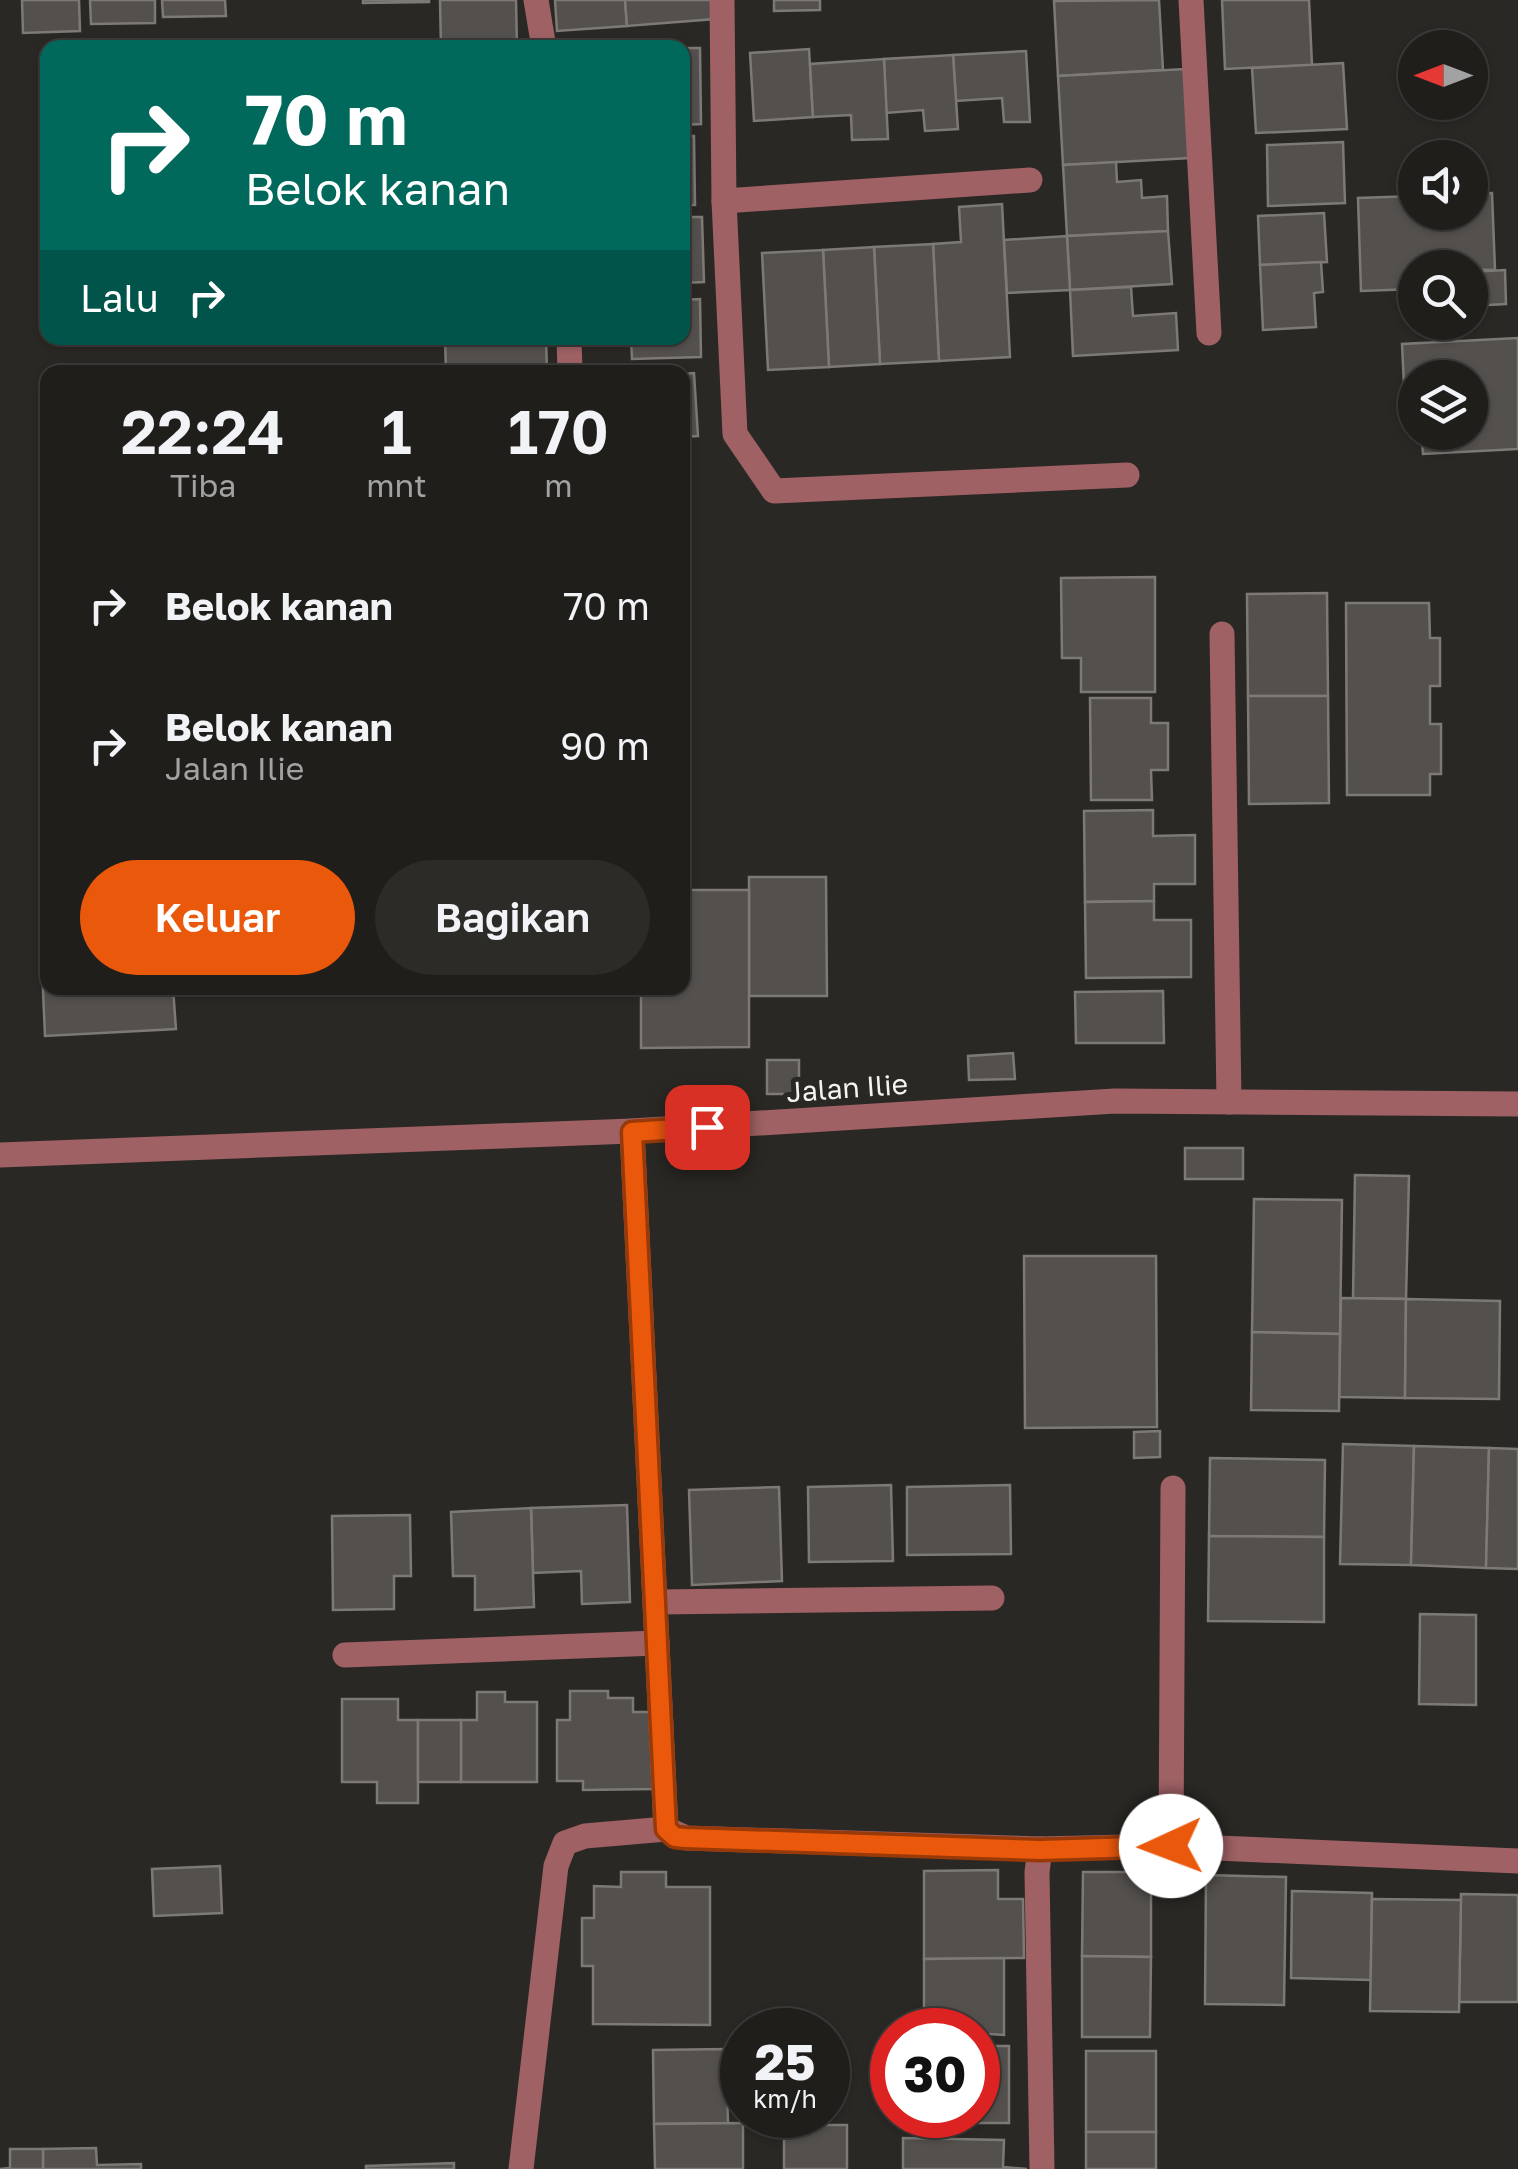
<!DOCTYPE html>
<html lang="id">
<style>
:root{--surface:#201e1b;--page:#2d2b28;--text:#f1f3f6;--muted:#a2a2a3;--line:#3d3c3a;--accent:#ea580c}
body{margin:0;font-family:"Golos Text",sans-serif;background:var(--page);color:var(--text);height:100vh;display:flex;flex-direction:column;font-size:38px;white-space:nowrap}
*{box-sizing:border-box;margin:0}
p{font-size:32px;color:var(--muted)}
.icon{flex:none;width:55px;height:55px;fill:none;stroke:currentColor;stroke-width:2;stroke-linecap:round;stroke-linejoin:round}
.map{position:relative;flex:1;overflow:hidden}
.details{position:absolute;left:40px;top:365px;width:650px;height:630px;display:flex;flex-direction:column;background:var(--surface);border-radius:20px;box-shadow:0 2px 8px #0004,0 0 0 2px var(--line)}
.details>*{flex:none}
.banner{position:absolute;left:40px;top:40px;width:650px;height:305px;border-radius:20px;box-shadow:0 2px 8px #0004,0 0 0 2px var(--line);background:#00695c;color:#fff;overflow:hidden}
.needle{width:65px;rotate:270deg}
.tools{position:absolute;left:1398px;top:30px;display:grid;gap:20px}
.tools a{display:grid;place-items:center;width:90px;height:90px;border-radius:50%;background:var(--surface);box-shadow:0 2px 8px #0004,0 0 0 2px var(--line);font-size:50px}
.speed{position:absolute;left:720px;top:2008px;display:flex;gap:20px;font-size:50px;font-weight:700;text-align:center}
.speed>*{display:grid;place-content:center;width:130px;height:130px;border-radius:50%;background:var(--surface);box-shadow:0 2px 8px #0004,0 0 0 2px var(--line);line-height:1}
.speed small{font-size:25px;font-weight:400}
.speed .limit{border:15px solid #d22;background:#fff;color:#111}
.pin{position:absolute;display:grid;place-items:center;width:85px;height:85px;color:#fff;margin:-42px;border-radius:20px;box-shadow:0 5px 15px #0006}
.me{position:absolute;width:110px;margin:-55px;rotate:268deg;stroke-linejoin:round;filter:drop-shadow(0 0 8px #0008)}
.turn{display:flex;align-items:center;gap:35px;height:210px;padding:0 40px;font-size:45px}
.turn .icon{width:130px;height:130px;stroke-width:2.5}
.turn b{display:block;font-size:70px;line-height:85px}
.then{display:flex;align-items:center;height:95px;padding:0 40px;background:#0003;gap:20px;font-size:38px}
.eta{display:flex;justify-content:space-evenly;align-items:center;height:170px;text-align:center}
.eta b{font-size:60px;font-weight:600;line-height:70px}
.cta{display:flex;gap:20px;margin-top:auto;padding:20px 40px}
.cta a{flex:1;height:115px;border-radius:60px;background:var(--accent);color:#fff;font-size:40px;font-weight:600;line-height:115px;text-align:center}
.cta a+a{background:var(--page);color:var(--text)}
ul{padding:0;list-style:none}
li{display:flex;align-items:center;gap:30px;height:140px;padding:0 40px}
li div{flex:1}
li b{display:block;font-size:38px}
li em{font-style:normal}
.map>svg:first-child{display:block}
.building{fill:#53504d;stroke:#7d7a76;stroke-width:2.5}
.lines{fill:none;stroke-linecap:round;stroke-linejoin:round}
.minor{stroke:#9f6164;stroke-width:25}
.route-casing{stroke:#983908;stroke-width:25}
.route{stroke:#ea580c;stroke-width:18}
.labels{text-anchor:middle;stroke-width:10;stroke-linejoin:round;paint-order:stroke}
.street-label{font-size:28px;fill:#f4f3f0;stroke:#2a2824}
</style>
<div class="map">
<svg width="1518" height="2169" viewBox="0 0 1518 2169">
<rect width="100%" height="100%" fill="#2a2824"/>
<g class="building">
<path d="M 22,0 L 79,0 L 80,31 L 23,33 Z"/>
<path d="M 90,0 L 155,0 L 155,23 L 91,24 Z"/>
<path d="M 162,0 L 225,0 L 226,16 L 163,17 Z"/>
<path d="M 363,0 L 429,0 L 429,2 L 363,3 Z"/>
<path d="M 440,0 L 516,0 L 517,48 L 441,48 Z"/>
<path d="M 555,0 L 625,0 L 627,26 L 557,31 Z"/>
<path d="M 625,0 L 713,0 L 715,19 L 627,26 Z"/>
<path d="M 774,0 L 820,0 L 820,10 L 774,11 Z"/>
<path d="M 1159,0 L 1163,70 L 1058,76 L 1054,1 Z"/>
<path d="M 1222,0 L 1309,0 L 1312,65 L 1225,69 Z"/>
<path d="M 682,48 L 700,48 L 701,124 L 682,125 Z"/>
<path d="M 809,49 L 813,117 L 754,121 L 750,53 Z"/>
<path d="M 1026,51 L 1030,122 L 1004,122 L 1002,98 L 956,101 L 953,55 Z"/>
<path d="M 953,55 L 958,129 L 925,131 L 923,110 L 886,113 L 884,59 Z"/>
<path d="M 884,59 L 888,139 L 852,140 L 851,115 L 813,117 L 810,64 Z"/>
<path d="M 1343,63 L 1347,129 L 1256,133 L 1252,68 Z"/>
<path d="M 1185,69 L 1190,158 L 1063,165 L 1058,76 Z"/>
<path d="M 682,136 L 694,136 L 695,205 L 682,205 Z"/>
<path d="M 1343,142 L 1345,203 L 1268,206 L 1267,145 Z"/>
<path d="M 1116,162 L 1117,182 L 1141,180 L 1142,198 L 1167,196 L 1168,231 L 1067,236 L 1063,165 Z"/>
<path d="M 1492,193 L 1495,270 L 1415,268 L 1415,289 L 1361,291 L 1358,198 L 1415,196 L 1415,212 L 1470,212 L 1470,194 Z"/>
<path d="M 1002,204 L 1010,357 L 939,361 L 933,244 L 961,242 L 959,207 Z"/>
<path d="M 1324,213 L 1327,262 L 1260,265 L 1258,216 Z"/>
<path d="M 682,217 L 702,217 L 704,282 L 682,283 Z"/>
<path d="M 1168,231 L 1172,284 L 1070,290 L 1067,236 Z"/>
<path d="M 1067,236 L 1070,290 L 1007,293 L 1004,240 Z"/>
<path d="M 933,244 L 939,361 L 880,364 L 874,247 Z"/>
<path d="M 874,247 L 880,364 L 829,367 L 823,250 Z"/>
<path d="M 823,250 L 829,367 L 768,370 L 762,253 Z"/>
<path d="M 1321,262 L 1323,292 L 1314,293 L 1316,327 L 1263,330 L 1260,265 Z"/>
<path d="M 1505,270 L 1506,304 L 1470,306 L 1470,272 Z"/>
<path d="M 1131,287 L 1133,316 L 1176,313 L 1178,350 L 1073,356 L 1070,290 Z"/>
<path d="M 700,299 L 701,357 L 632,359 L 631,338 L 682,338 L 682,300 Z"/>
<path d="M 445,338 L 546,338 L 547,372 L 446,372 Z"/>
<path d="M 1518,338 L 1518,449 L 1423,454 L 1421,432 L 1470,432 L 1470,378 L 1415,378 L 1415,406 L 1405,407 L 1402,344 Z"/>
<path d="M 694,373 L 698,436 L 682,437 L 682,374 Z"/>
<path d="M 1155,577 L 1155,692 L 1081,692 L 1081,658 L 1062,658 L 1061,578 Z"/>
<path d="M 1327,593 L 1328,696 L 1248,696 L 1247,594 Z"/>
<path d="M 1346,603 L 1429,603 L 1430,638 L 1440,638 L 1440,686 L 1430,686 L 1430,724 L 1441,724 L 1441,774 L 1430,774 L 1430,795 L 1347,795 Z"/>
<path d="M 1248,696 L 1328,696 L 1329,803 L 1249,804 Z"/>
<path d="M 1090,698 L 1151,698 L 1151,723 L 1168,723 L 1168,770 L 1151,770 L 1152,800 L 1091,800 Z"/>
<path d="M 1153,810 L 1153,836 L 1195,835 L 1195,884 L 1154,884 L 1154,901 L 1085,902 L 1084,811 Z"/>
<path d="M 749,877 L 826,877 L 827,996 L 749,996 Z"/>
<path d="M 682,890 L 749,890 L 749,1047 L 641,1048 L 641,988 L 682,988 Z"/>
<path d="M 1154,901 L 1154,920 L 1191,920 L 1191,977 L 1086,978 L 1085,902 Z"/>
<path d="M 40,922 L 48,922 L 48,988 L 173,988 L 176,1029 L 45,1036 Z"/>
<path d="M 1163,991 L 1164,1043 L 1076,1043 L 1075,992 Z"/>
<path d="M 1013,1053 L 1015,1079 L 969,1080 L 968,1056 Z"/>
<rect x="767" y="1060" width="32" height="34"/>
<rect x="1185" y="1148" width="58" height="31"/>
<path d="M 1355,1175 L 1409,1176 L 1406,1299 L 1353,1298 Z"/>
<path d="M 1254,1199 L 1342,1200 L 1340,1334 L 1252,1332 Z"/>
<path d="M 1024,1256 L 1156,1256 L 1157,1427 L 1025,1428 Z"/>
<path d="M 1341,1298 L 1406,1299 L 1405,1398 L 1339,1397 Z"/>
<path d="M 1406,1299 L 1500,1301 L 1499,1399 L 1405,1398 Z"/>
<path d="M 1252,1332 L 1340,1334 L 1339,1411 L 1251,1410 Z"/>
<path d="M 1160,1431 L 1160,1457 L 1134,1458 L 1134,1432 Z"/>
<path d="M 1343,1444 L 1414,1446 L 1411,1565 L 1340,1564 Z"/>
<path d="M 1414,1446 L 1489,1448 L 1486,1568 L 1411,1565 Z"/>
<path d="M 1489,1448 L 1518,1449 L 1518,1569 L 1486,1568 Z"/>
<path d="M 1210,1458 L 1325,1460 L 1324,1537 L 1209,1536 Z"/>
<path d="M 891,1485 L 893,1561 L 809,1562 L 808,1487 Z"/>
<path d="M 1010,1485 L 1011,1554 L 907,1555 L 907,1487 Z"/>
<path d="M 779,1487 L 782,1581 L 692,1585 L 689,1490 Z"/>
<path d="M 627,1505 L 630,1602 L 582,1604 L 581,1571 L 533,1573 L 531,1508 Z"/>
<path d="M 531,1508 L 534,1607 L 475,1610 L 475,1576 L 453,1576 L 451,1512 Z"/>
<path d="M 410,1515 L 411,1576 L 394,1576 L 394,1609 L 333,1610 L 332,1516 Z"/>
<path d="M 1209,1536 L 1324,1537 L 1324,1622 L 1208,1621 Z"/>
<path d="M 1420,1614 L 1476,1615 L 1476,1705 L 1419,1704 Z"/>
<path d="M 570,1691 L 608,1691 L 608,1698 L 633,1698 L 633,1712 L 655,1712 L 655,1789 L 583,1790 L 583,1781 L 557,1781 L 557,1720 L 570,1720 Z"/>
<path d="M 477,1692 L 505,1692 L 505,1702 L 537,1702 L 537,1782 L 461,1782 L 461,1720 L 477,1720 Z"/>
<path d="M 342,1699 L 398,1699 L 398,1720 L 418,1720 L 418,1803 L 377,1803 L 377,1782 L 342,1782 Z"/>
<rect x="418" y="1720" width="43" height="62"/>
<path d="M 220,1866 L 222,1913 L 154,1916 L 152,1869 Z"/>
<path d="M 998,1870 L 998,1899 L 1023,1899 L 1024,1958 L 924,1959 L 924,1871 Z"/>
<path d="M 621,1872 L 666,1872 L 666,1887 L 710,1887 L 710,2025 L 593,2024 L 593,1966 L 582,1966 L 582,1918 L 594,1918 L 594,1886 L 621,1887 Z"/>
<path d="M 1083,1872 L 1151,1872 L 1151,1957 L 1082,1956 Z"/>
<path d="M 1206,1875 L 1286,1877 L 1284,2005 L 1205,2004 Z"/>
<path d="M 1292,1891 L 1372,1893 L 1371,1980 L 1291,1978 Z"/>
<path d="M 1461,1894 L 1518,1895 L 1518,2002 L 1459,2002 Z"/>
<path d="M 1372,1899 L 1461,1900 L 1459,2012 L 1370,2011 Z"/>
<path d="M 1082,1956 L 1151,1957 L 1150,2037 L 1082,2037 Z"/>
<path d="M 1004,1958 L 1004,2035 L 924,2030 L 924,1959 Z"/>
<path d="M 978,2046 L 1009,2046 L 1009,2123 L 911,2123 L 911,2115 L 978,2115 Z"/>
<path d="M 726,2049 L 728,2123 L 654,2124 L 653,2050 Z"/>
<rect x="1086" y="2051" width="70" height="81"/>
<path d="M 743,2123 L 743,2169 L 655,2169 L 654,2124 Z"/>
<rect x="784" y="2125" width="63" height="44"/>
<rect x="1086" y="2132" width="70" height="37"/>
<path d="M 903,2138 L 1004,2140 L 1003,2167 L 1027,2169 L 903,2169 Z"/>
<path d="M 96,2148 L 97,2165 L 141,2164 L 141,2169 L 43,2169 L 43,2149 Z"/>
<path d="M 10,2149 L 43,2149 L 43,2169 L 0,2169 L 10,2168 Z"/>
<path d="M 454,2163 L 454,2169 L 366,2169 L 366,2166 Z"/>
</g>
<g class="lines">
<g class="minor">
<path d="M 536,0 L 544,48"/>
<path d="M 722,0 L 724,201 L 735,434 L 774,491 L 1127,475"/>
<path d="M 1191,0 L 1209,333"/>
<path d="M 724,201 L 1030,180"/>
<path d="M 569,338 L 570,372"/>
<path d="M 1222,634 L 1229,1102"/>
<path d="M 632,1131 L 666,1829 L 686,1838 L 1040,1849"/>
<path d="M 0,1155 L 632,1131 L 1115,1101 L 1518,1104"/>
<path d="M 656,1602 L 992,1598"/>
<path d="M 345,1655 L 657,1643"/>
<path d="M 1171,1846 L 1173,1488"/>
<path d="M 521,2169 L 556,1866 L 565,1843 L 585,1836 L 666,1829"/>
<path d="M 1042,2169 L 1037,1872 L 1040,1849 L 1171,1846 L 1518,1861"/>
</g>
</g>
<g class="lines">
<g class="route-casing">
<path id="route" d="M 707,1127 L 632,1132 L 666,1829 L 675,1837 L 686,1838 L 1040,1850 L 1171,1846"/>
</g>
<use href="#route" class="route"/>
</g>
<g class="labels">
<g class="street-label">
<text transform="translate(847 1088) rotate(-4)" y="10">Jalan Ilie</text>
</g>
</g>
</svg>
<div class="tools">
<a><svg class="needle" viewBox="-14 -14 28 28"><path d="M0-13l5 13h-10z" fill="#e53935"/><path d="M0 13l5-13h-10z" fill="#a2a2a3"/></svg></a>
<a><svg class="icon" aria-label="sound" viewBox="0 0 24 24"><path d="M4 9h4l5-4v14l-5-4H4zM17 9q2 3 0 6"/></svg></a>
<a><svg class="icon" aria-label="search" viewBox="0 0 24 24"><circle cx="10" cy="10" r="6"/><path d="M15 15l6 6"/></svg></a>
<a><svg class="icon" aria-label="layers" viewBox="0 0 24 24"><path d="M12 4l9 5-9 5-9-5zM3 14l9 5 9-5"/></svg></a>
</div>
<div class="speed"><div>25<small>km/h</small></div><div class="limit">30</div></div>
<div class="pin" style="left:707px;top:1127px;background:#d93025"><svg class="icon" aria-label="arrive" viewBox="0 0 24 24"><path d="M6 21V4h12l-3 4 3 4H6"/></svg></div>
<svg class="me" style="left:1171px;top:1846px" viewBox="-20 -20 40 40"><circle r="19" fill="#fff"/><path d="M0-13L10 11 0 6-10 11z" fill="#ea580c"/></svg>
<div class="banner">
<div class="turn"><svg class="icon" aria-label="right" viewBox="0 0 24 24"><path d="M7 20v-9h11M14 6l5 5-5 5"/></svg><div><b>70 m</b>Belok kanan</div></div>
<div class="then">Lalu<svg class="icon" aria-label="right" viewBox="0 0 24 24"><path d="M7 20v-9h11M14 6l5 5-5 5"/></svg></div>
</div>
<section class="details">
<div class="eta">
<div><b>22:24</b><p>Tiba</p></div>
<div><b>1</b><p>mnt</p></div>
<div><b>170</b><p>m</p></div>
</div>
<ul>
<li><svg class="icon" aria-label="right" viewBox="0 0 24 24"><path d="M7 20v-9h11M14 6l5 5-5 5"/></svg><div><b>Belok kanan</b></div><em>70 m</em></li>
<li><svg class="icon" aria-label="right" viewBox="0 0 24 24"><path d="M7 20v-9h11M14 6l5 5-5 5"/></svg><div><b>Belok kanan</b><p>Jalan Ilie</p></div><em>90 m</em></li>
</ul>
<div class="cta"><a>Keluar</a><a>Bagikan</a></div>
</section>
</div>
